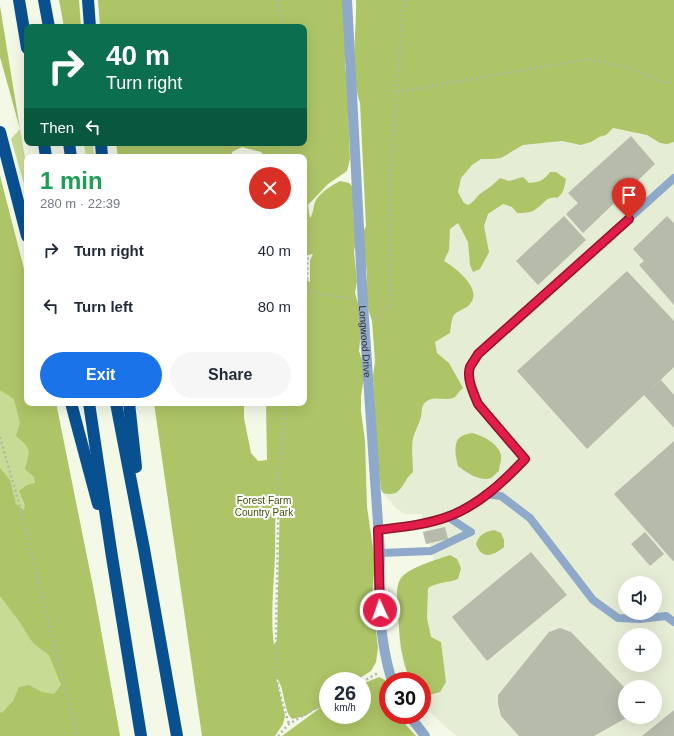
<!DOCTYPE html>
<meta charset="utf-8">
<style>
:root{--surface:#fff;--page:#f6f6f7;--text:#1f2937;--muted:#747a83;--accent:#1a73e8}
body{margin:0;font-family:Helvetica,sans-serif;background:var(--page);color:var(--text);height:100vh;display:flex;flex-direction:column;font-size:15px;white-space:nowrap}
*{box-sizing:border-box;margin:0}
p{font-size:13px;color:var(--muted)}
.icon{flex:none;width:22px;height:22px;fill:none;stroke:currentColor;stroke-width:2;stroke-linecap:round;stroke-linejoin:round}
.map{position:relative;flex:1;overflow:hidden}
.details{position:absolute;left:24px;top:154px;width:283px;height:252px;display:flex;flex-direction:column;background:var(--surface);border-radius:8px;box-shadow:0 4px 16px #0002}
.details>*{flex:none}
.banner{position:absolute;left:24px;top:24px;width:283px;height:122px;border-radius:8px;box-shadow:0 4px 16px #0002;background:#0b6e4f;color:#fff;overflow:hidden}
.buttons{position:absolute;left:618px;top:576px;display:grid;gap:8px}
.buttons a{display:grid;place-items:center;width:44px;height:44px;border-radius:50%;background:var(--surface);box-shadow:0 4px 16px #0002;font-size:20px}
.speed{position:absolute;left:319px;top:672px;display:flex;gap:8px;font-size:20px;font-weight:700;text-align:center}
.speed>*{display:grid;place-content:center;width:52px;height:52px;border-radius:50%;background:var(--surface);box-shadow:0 4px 16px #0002;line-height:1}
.speed small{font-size:10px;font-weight:400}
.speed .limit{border:6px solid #d22;background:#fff;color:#111}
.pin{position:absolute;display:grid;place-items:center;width:34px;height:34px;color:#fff;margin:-41px -17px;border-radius:50% 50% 50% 0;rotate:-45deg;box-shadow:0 0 4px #0007}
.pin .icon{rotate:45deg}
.me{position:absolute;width:44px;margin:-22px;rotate:357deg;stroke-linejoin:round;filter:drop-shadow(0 0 3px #0008)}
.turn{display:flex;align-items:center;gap:14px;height:84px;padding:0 16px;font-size:18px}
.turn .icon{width:52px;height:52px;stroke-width:2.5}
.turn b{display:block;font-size:28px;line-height:34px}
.then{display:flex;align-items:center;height:38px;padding:0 16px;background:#0003;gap:8px;font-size:15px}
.round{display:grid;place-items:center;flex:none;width:42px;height:42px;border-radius:21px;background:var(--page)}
.headline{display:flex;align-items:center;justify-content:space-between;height:68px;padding:0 16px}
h1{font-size:24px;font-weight:700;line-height:30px;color:#1e9e55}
.cta{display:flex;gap:8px;margin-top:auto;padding:8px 16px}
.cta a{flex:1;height:46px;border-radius:24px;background:var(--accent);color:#fff;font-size:16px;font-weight:700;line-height:46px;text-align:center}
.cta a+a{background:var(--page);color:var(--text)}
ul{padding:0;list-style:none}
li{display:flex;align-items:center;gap:12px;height:56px;padding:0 16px}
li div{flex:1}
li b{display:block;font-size:15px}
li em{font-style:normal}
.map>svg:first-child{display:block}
.built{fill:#e6edd5;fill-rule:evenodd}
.green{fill:#c8db94}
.forest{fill:#aec567;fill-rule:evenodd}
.building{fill:#b6bbab}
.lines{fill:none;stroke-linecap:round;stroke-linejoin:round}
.path{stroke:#b3b7a9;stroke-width:2.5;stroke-dasharray:2 3;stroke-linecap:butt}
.lane{stroke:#8ea9c9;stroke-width:8}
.street{stroke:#8ea9c9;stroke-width:10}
.highway{stroke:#085090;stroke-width:12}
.route-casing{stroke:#92132f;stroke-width:10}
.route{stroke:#e11d48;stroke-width:7}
.labels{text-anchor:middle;stroke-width:4;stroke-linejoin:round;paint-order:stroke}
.street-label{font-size:10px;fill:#30322b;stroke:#fff}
.park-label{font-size:10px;fill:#425008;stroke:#fff}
</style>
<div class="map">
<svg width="674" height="736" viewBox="0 0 674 736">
<rect width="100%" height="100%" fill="#f3f8e7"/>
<path class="built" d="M 628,123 L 674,135 L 674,736 L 457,736 L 450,731 L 431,713 L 422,701 L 422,681 L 411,681 L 406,671 L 400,648 L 397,593 L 400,579 L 409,571 L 434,561 L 430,544 L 426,544 L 423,532 L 426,531 L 422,514 L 405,514 L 397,509 L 383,493 L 397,486 L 459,152 ZM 625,583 L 655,583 L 655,613 L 625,613 ZM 625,635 L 655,635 L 655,665 L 625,665 ZM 625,687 L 655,687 L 655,717 L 625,717 Z"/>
<g class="green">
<path d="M 20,129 L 27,169 L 27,194 L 11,139 Z"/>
<path d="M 84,143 L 93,143 L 94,157 L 86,157 Z"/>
<path d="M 0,176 L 27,281 L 27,403 L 56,403 L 94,592 L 120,736 L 0,736 Z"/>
</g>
<g class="forest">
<path d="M 59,0 L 79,0 L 81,27 L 64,27 Z"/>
<path d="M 98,0 L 344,0 L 347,47 L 345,65 L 348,88 L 349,135 L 350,159 L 347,171 L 328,184 L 308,205 L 310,218 C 314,213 313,205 316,200 C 321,192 332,185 340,181 L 349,183 L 353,187 L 355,195 L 353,210 L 356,240 L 354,252 L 357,281 L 355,293 L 361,314 L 362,322 L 359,351 L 363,363 L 364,377 L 361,396 L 361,411 L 365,441 L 367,507 L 375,562 L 372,599 L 375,608 L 375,622 L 378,648 L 376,662 L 371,671 L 355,681 L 328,681 L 328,715 L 362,715 L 362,684 L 379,677 L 385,680 L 388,687 L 388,715 L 400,715 L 405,724 L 416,736 L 282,736 L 320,708 L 314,710 L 305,716 L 292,719 C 282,708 286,689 276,677 L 285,716 L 283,724 L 275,736 L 202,736 L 154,403 L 244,403 L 244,418 L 251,453 L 258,461 L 267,460 L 266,403 L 304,403 L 304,277 L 310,282 L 310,260 L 313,254 L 304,256 L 304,157 L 265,157 L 261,152 L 242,147 L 232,152 L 232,157 L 118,157 L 116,143 L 304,143 L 304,27 L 100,27 ZM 280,494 L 277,640 L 274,645 C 270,618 274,583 275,555 C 276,539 273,507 280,494 Z"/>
<path d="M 356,0 L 674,0 L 674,142 L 667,144 L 660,143 L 647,135 L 613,128 L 606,135 L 599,137 L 591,142 L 581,145 L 562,141 L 523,145 L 501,158 L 492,159 L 481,159 L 472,165 L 461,178 L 458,192 L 464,203 L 468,205 C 474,202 476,197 481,193 C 488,189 494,184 500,178 L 509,181 L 523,177 L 529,183 C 540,182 544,180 550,172 L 556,172 L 566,179 C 564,188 564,193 557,198 C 546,195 542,207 533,211 C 528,213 522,213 517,213 L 512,207 L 503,204 L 488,214 L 484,226 L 489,252 L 480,269 L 473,272 L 470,265 L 468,242 L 458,223 L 450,229 L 449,250 L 444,261 C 456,268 483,289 470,304 C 466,309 458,310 454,315 C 451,319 451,328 450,333 L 435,342 L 437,353 L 449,363 L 463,388 C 460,390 457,395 455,397 C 446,402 436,395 427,401 C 421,405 422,411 421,417 C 419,424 415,431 413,438 C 411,449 413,461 413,472 C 401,482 403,498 383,493 L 381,489 L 377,454 L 373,376 L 375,361 L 372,321 L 367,306 L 367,273 L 362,234 L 366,226 L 360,103 C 349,70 357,34 356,0 Z"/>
<path d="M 0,6 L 20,129 L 0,57 Z"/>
<path d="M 0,176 L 27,281 L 27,403 L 56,403 L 94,592 L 120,736 L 0,736 L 0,712 L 2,713 L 13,701 L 19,687 L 29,685 L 42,692 L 54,694 L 61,685 L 49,655 L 33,643 L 19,621 L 0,596 L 0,468 L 10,480 L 16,504 L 24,510 L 25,505 L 19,491 L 27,485 L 35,483 L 34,477 L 25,469 C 30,450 32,449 16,436 L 20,423 L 14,399 L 0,390 Z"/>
<path d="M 472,433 C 483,436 498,443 501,455 C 502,460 499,466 499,471 C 496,473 493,477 491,478 C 479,482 466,472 458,466 C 456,457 452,441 462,436 C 465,434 469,434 472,433 Z"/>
<path d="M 494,530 L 501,533 L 504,540 L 504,547 C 493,556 482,560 476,544 C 479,535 484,532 494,530 Z"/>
<path d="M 450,555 L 457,559 L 461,568 L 458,579 C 448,583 437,582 428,588 L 427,618 L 431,637 L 441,642 L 446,682 L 440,692 L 426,696 L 422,695 L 422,681 L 411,681 C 398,654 399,623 397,593 C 397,589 398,582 401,578 C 410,567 436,560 450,555 Z"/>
</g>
<g class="building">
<path d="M 631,136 L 655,164 L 583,233 L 566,214 L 578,203 L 568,193 Z"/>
<path d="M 564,216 L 586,240 L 538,285 L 516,261 Z"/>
<path d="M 667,216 L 674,223 L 674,305 L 639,265 L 644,261 L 633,249 Z"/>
<path d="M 627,271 L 674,321 L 674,367 L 648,392 L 661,380 L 674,395 L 674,428 L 644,395 L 587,449 L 517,371 Z"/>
<path d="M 674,441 L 674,562 L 614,494 Z"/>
<path d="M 445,527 L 448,539 L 426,544 L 423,532 Z"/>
<path d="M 645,532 L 664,554 L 650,566 L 631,544 Z"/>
<path d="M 531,552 L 567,595 L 487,661 L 452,617 Z"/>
<path d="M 560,628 L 571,632 L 625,688 L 625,717 L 628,717 L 594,736 L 519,736 L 501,716 L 498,704 L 498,695 L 549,632 Z"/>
<path d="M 674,710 L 674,736 L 642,736 Z"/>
</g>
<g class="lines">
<g class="path">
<path d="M 278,0 L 283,27"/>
<path d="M 397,92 L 589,59 L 630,68 L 666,83 L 674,82"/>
<path d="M 286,157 L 287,143"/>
<path d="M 304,218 L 308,233 L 307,290 L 304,293"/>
<path d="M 307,290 L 326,295 L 352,299"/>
<path d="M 376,320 L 391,305 L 390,179 L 404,0"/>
<path d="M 287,403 L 279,469 L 276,638 L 276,674 L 279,691 L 289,724"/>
<path d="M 0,437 L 24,521 L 77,736"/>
<path d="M 362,682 L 378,673"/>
<path d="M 278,736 L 289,724 L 328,701"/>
</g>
<g class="lane">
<path d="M 486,494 L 501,496 L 530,518 L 593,600 L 618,618 L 640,619 L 666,616 L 674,622"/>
<path d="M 378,530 C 402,527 425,525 447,517 C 477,506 503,482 525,459 C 506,434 466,404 470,370 C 470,364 476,358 479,354 L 674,178"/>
<path d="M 380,553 L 431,551 L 471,532 L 448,517"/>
</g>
<g class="street">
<path id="s1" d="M 347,0 L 363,304 L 380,553 C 378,596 379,640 392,681"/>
<path d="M 409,715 L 425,736"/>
</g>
<g class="highway">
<path d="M 19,0 L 27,48"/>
<path d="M 44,0 L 49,27"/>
<path d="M 88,0 L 90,27"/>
<path d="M 0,132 L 27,236"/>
<path d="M 44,143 L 46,157"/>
<path d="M 69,143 L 71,157"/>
<path d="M 101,143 L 102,157"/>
<path d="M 71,403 L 98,504"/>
<path d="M 89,403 L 112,557 L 141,736"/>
<path d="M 116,403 L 144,549 L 177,736"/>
<path d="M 129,403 L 136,467"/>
</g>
</g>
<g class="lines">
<g class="route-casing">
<path id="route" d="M 380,610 L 378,530 C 402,527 425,525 447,517 C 478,506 503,482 525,459 L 478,404 C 474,394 466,378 470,367 C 472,363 476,358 478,354 L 629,219"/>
</g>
<use href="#route" class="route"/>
</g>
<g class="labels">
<g class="street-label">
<text dy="4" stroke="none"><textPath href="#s1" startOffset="342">Longwood Drive</textPath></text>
</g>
<g class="park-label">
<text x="264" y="504">Forest Farm<tspan x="264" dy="12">Country Park</tspan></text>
</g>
</g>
</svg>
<div class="buttons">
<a><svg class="icon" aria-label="sound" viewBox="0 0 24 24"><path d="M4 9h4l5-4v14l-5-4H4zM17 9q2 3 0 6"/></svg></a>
<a>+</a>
<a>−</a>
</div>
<div class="speed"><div>26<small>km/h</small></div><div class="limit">30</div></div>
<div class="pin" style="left:629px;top:219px;background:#d93025"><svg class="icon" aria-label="arrive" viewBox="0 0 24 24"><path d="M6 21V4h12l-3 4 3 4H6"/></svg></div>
<svg class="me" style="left:380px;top:610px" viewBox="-20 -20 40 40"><circle r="17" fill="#e11d48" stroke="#fff" stroke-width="3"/><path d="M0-11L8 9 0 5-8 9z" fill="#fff"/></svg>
<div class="banner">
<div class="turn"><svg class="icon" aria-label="right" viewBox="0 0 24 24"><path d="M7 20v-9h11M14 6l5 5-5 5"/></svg><div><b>40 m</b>Turn right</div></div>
<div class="then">Then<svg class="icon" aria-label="left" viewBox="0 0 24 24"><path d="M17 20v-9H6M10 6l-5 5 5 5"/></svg></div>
</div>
<section class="details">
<div class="headline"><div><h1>1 min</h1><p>280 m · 22:39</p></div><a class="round" style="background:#d93025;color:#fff"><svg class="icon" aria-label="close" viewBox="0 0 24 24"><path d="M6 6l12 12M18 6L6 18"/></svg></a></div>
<ul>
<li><svg class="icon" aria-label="right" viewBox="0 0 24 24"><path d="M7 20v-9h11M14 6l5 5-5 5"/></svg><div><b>Turn right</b></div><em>40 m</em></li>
<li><svg class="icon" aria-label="left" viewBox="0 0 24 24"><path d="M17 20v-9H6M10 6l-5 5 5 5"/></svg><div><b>Turn left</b></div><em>80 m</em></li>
</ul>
<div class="cta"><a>Exit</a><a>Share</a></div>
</section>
</div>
